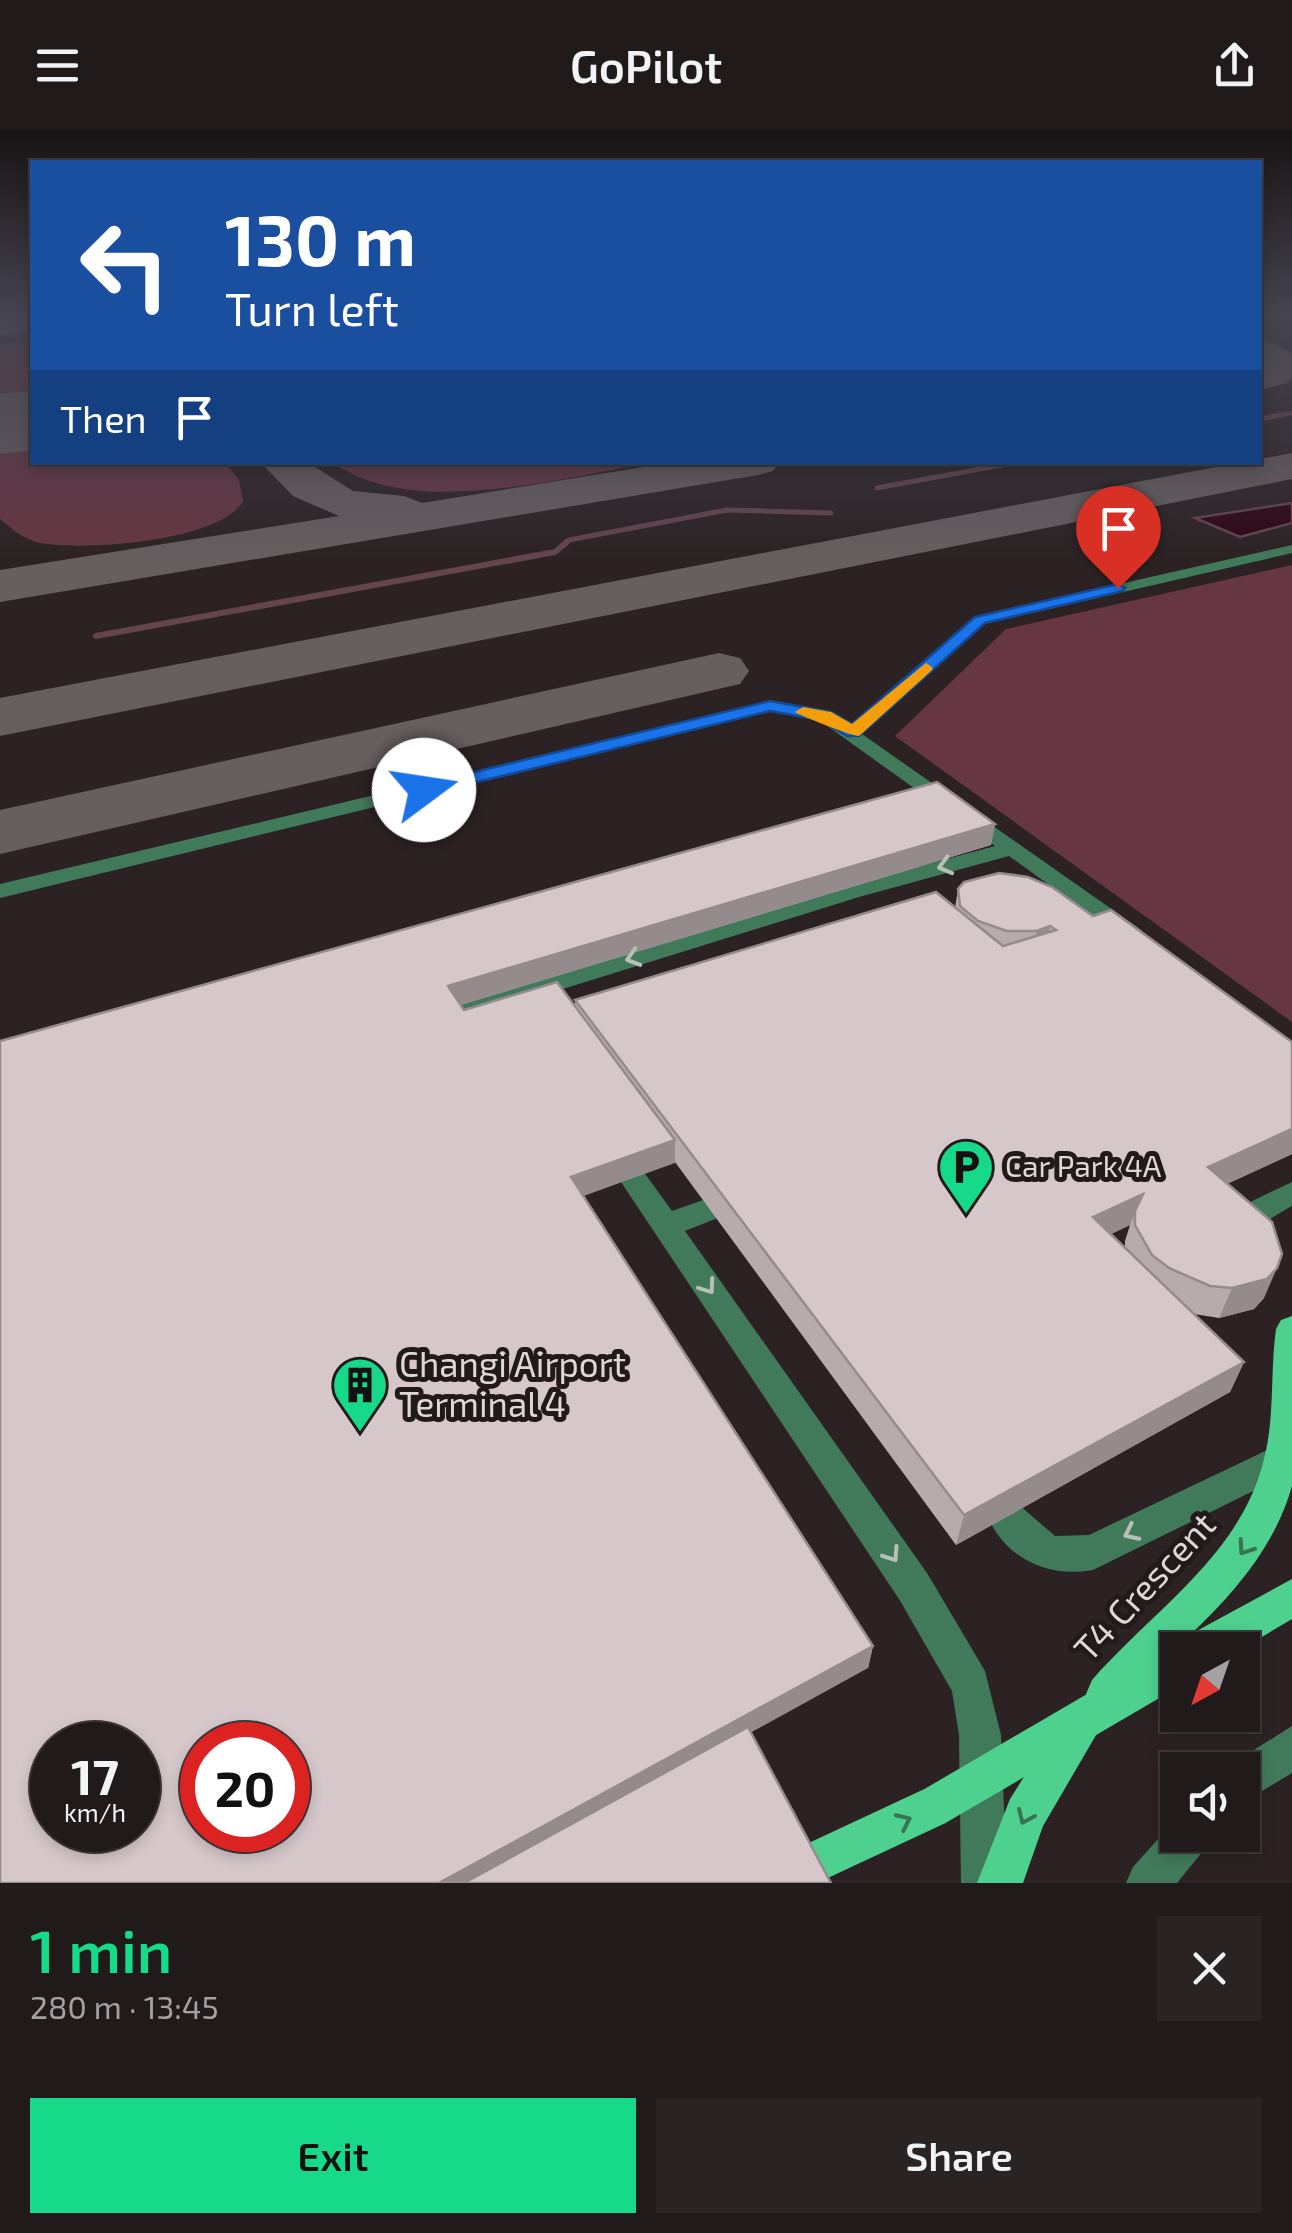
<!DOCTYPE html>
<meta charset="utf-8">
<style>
:root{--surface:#211a1b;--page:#292324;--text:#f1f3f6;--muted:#a2a1a3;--line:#3e383a;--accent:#16d989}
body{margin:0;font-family:"Exo 2",sans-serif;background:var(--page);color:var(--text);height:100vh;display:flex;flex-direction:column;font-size:38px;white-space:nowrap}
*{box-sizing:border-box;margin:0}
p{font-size:32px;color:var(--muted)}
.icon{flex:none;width:55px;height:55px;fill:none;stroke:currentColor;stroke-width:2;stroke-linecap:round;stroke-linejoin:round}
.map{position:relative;height:1753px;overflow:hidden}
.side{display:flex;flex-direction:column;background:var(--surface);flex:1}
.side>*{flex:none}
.guide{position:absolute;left:30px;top:30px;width:1232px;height:305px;border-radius:0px;box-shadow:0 5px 15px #0003,0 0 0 2px var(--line);background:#1a4fa0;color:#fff;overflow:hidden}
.needle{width:65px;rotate:220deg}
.tools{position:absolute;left:1160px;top:1502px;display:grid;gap:20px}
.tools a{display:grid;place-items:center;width:100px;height:100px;border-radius:0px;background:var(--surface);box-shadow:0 5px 15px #0003,0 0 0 2px var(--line);font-size:50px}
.speed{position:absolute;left:30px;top:1592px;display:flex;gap:20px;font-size:50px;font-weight:700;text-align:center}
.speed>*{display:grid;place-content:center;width:130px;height:130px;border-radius:50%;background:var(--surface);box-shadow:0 5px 15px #0003,0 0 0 2px var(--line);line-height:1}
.speed small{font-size:25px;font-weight:400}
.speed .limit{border:15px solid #d22;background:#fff;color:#111}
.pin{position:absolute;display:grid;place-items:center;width:85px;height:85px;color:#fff;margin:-102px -42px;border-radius:50% 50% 50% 0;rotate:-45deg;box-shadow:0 0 10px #0007}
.pin .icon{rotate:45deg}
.me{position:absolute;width:110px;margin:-55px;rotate:76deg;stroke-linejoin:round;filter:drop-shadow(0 0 8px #0008)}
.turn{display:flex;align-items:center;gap:35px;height:210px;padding:0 30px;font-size:45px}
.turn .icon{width:130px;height:130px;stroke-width:2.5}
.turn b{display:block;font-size:70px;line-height:85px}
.then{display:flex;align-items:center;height:95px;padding:0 30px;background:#0003;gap:20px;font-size:38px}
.round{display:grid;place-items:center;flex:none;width:105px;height:105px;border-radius:0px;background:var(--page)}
.overview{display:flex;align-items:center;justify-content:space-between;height:170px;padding:0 30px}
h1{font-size:60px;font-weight:600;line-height:75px;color:var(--accent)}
.primary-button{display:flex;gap:20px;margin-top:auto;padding:20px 30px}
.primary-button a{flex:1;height:115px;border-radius:0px;background:var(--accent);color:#111;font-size:40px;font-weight:600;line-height:115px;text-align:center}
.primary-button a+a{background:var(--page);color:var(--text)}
header{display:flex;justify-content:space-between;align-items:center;height:130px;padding:0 30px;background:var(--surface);font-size:45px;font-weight:600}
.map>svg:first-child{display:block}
.green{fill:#673643}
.water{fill:#2e0514;stroke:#63444f;stroke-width:2.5}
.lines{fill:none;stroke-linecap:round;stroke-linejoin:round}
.stream-far2{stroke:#63444f;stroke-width:4}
.stream-far1{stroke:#63444f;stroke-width:5}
.stream{stroke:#63444f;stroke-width:6}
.taxiway{fill:#675e60;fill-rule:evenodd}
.runway{fill:#675e60;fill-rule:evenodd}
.minor{fill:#417a5a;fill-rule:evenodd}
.major{fill:#4ed08e;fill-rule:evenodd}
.major-bridge{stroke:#4ed08e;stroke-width:40}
.wall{fill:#b7abae;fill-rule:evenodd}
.shaded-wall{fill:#958b8d}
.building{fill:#d5c7ca;stroke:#958b8d;stroke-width:2.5;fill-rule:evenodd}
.oneway{stroke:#b7c0b8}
.oneway2{stroke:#387454}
.route{fill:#1a73e8;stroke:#114b97;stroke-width:2.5}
.slow{fill:#f59e0b}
.labels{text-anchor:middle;stroke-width:10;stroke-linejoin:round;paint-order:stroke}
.poi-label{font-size:30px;fill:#ded7d8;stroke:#22191b;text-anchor:start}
.near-poi-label{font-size:35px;fill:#ded7d8;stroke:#22191b;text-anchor:start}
.near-street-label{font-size:35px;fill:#ded7d8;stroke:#22191b}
</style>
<header><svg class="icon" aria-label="menu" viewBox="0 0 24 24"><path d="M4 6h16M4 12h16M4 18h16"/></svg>GoPilot<svg class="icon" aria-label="share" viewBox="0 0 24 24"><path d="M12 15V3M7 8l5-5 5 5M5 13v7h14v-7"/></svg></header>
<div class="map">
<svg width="1292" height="1753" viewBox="0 0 1292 1753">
<rect width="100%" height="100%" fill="#2c2224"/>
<g class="green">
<path d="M 32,211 L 32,270 L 0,273 L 0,214 Z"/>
<path d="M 32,314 L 32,332 L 225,333 L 239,350 L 243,371 C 220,412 83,421 40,413 C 23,409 13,400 0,389 L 0,324 Z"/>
<path d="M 334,333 L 652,333 C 563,347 412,390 334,333 Z"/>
<path d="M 1292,435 L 1292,892 L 895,606 L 1006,499 Z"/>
</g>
<path class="water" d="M 1292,373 L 1292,393 L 1240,407 L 1195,388 Z"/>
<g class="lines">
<path class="stream-far2" d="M 1267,288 L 1292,283"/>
<g class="stream-far1">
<path d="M 1260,289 L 1281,285"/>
<path d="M 877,358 L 1018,332"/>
<path d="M 564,414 L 569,410 L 727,380 L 831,383"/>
</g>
<path class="stream" d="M 96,506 L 555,422 L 567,412"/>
<g class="taxiway">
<path d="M 0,186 L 32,186 L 32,201 L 0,206 Z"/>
<path d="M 1260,208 L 1292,223 L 1292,247 L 1287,253 L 1260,260 L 1260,238 L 1264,234 L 1260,231 Z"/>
<path d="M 1292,323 L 1292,349 L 0,606 L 0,568 L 1242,332 L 1260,332 L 1260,329 Z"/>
<path d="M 260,332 L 307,332 L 353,361 L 404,366 L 422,373 L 674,332 L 779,332 L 773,341 L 758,345 L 0,472 L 0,440 L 339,386 L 293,366 Z"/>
<path d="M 719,523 L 740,528 L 749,541 L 740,554 L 0,724 L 0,680 Z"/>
</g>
<path class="runway" d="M 32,260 L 32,320 L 0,324 L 0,264 Z"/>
<g class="minor">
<path d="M 1292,415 L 1292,423 L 985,494 L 862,604 L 1140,799 L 1144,804 L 1140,809 L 1124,809 L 1009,726 L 859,767 L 463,890 L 445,890 L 441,884 L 445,878 L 843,757 L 995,716 L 819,590 L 770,581 L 0,768 L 0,754 L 770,571 L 831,582 L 850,595 L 974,487 Z"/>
<path d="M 633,1037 L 643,1041 L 672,1081 L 709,1068 L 720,1071 L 724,1079 L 720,1087 L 685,1101 L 927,1443 L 985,1541 L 1001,1605 L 1007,1753 L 961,1753 L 959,1605 L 952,1561 L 899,1469 L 623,1055 L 619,1048 L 623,1041 Z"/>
<path d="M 1292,1052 L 1292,1076 C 1271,1087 1243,1110 1219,1103 L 1215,1095 L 1219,1087 Z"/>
<path d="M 1282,1313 L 1292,1317 L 1292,1342 L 1093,1440 C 1049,1448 1006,1429 988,1387 L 993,1375 L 1006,1370 L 1019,1375 L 1055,1406 L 1089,1405 Z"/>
<path d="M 1292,1596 L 1292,1643 L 1242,1673 L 1242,1640 L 1225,1640 L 1227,1637 Z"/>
<path d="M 1178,1687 L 1178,1705 L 1209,1705 L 1203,1721 L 1177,1753 L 1126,1753 L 1133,1737 Z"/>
</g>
<g class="major">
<path d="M 1292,1186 L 1292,1356 C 1275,1416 1235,1462 1191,1504 L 1292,1449 L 1292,1489 L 1240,1520 L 1182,1520 L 1187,1508 L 1120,1578 L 1106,1584 L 1092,1578 L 1086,1564 L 1092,1550 C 1154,1479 1241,1425 1264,1329 C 1275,1287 1270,1242 1276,1199 L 1281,1190 Z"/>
<path d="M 1078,1579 L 1093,1585 L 1099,1600 L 1043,1696 L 1023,1753 L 977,1753 L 1010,1669 L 1063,1585 Z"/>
</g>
<path class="major-bridge" d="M 815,1732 L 935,1676 L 1178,1534"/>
</g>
<path class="wall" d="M 995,694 L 991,715 L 460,875 L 464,880 L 575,877 L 575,870 L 955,778 L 958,759 L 1093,786 L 1292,912 L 1292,1024 L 1227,1054 L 1264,1168 L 1254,1179 L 1219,1188 L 1194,1184 L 1244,1232 L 1230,1262 L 956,1415 L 675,1032 L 583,1066 L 873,1516 L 868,1538 L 0,911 ZM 1130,1095 L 1125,1111 L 1125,1117 L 1111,1104 Z"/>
<g class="shaded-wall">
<path d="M 995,694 L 991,715 L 451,878 L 448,856 Z"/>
<path d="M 1050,796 L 1044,824 L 1031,829 L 1037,801 Z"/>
<path d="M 1292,999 L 1292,1024 L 1196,1068 L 1208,1037 Z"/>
<path d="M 675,1010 L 675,1033 L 572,1070 L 571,1047 Z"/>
<path d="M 1143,1064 L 1130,1095 L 1084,1117 L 1093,1087 Z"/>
<path d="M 1277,1138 L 1264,1168 L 1254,1179 L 1219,1188 L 1232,1158 Z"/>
<path d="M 1244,1232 L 1230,1262 L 956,1415 L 964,1385 Z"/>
<path d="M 873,1516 L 868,1538 L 478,1753 L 439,1753 Z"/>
</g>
<g class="building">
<path d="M 937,652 L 995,694 L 448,856 L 464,880 L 557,852 L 675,1010 L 571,1047 L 873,1516 L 439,1753 L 0,1753 L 0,911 ZM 52,1615 L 138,1615 L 138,1700 L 52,1700 ZM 202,1615 L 288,1615 L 288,1700 L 202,1700 Z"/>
<path d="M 999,743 L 1028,747 L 1052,757 L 1093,786 L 1111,780 L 1292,912 L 1292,999 L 1208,1037 L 1272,1092 L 1282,1124 L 1277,1138 L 1267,1149 L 1232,1158 L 1210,1156 L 1169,1138 L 1152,1125 L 1135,1095 L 1135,1081 L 1143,1064 L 1093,1087 L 1244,1232 L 964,1385 L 575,870 L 936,762 L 1003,816 L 1056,800 L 1050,796 L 1037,801 L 1007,801 L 978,791 L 960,776 L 958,759 L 964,752 Z"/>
<path d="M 748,1597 L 831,1753 L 464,1753 Z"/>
</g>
<defs><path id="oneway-chevron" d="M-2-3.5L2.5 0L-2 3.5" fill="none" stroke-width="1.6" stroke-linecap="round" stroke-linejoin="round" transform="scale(2.5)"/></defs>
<g class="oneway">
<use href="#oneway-chevron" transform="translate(945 736) rotate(165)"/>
<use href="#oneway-chevron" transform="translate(633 828) rotate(163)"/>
<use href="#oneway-chevron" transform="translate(708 1157) rotate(55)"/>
<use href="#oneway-chevron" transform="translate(1131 1403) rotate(154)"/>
<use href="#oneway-chevron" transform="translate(892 1425) rotate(56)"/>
</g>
<g class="oneway2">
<use href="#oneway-chevron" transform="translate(1245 1418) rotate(125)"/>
<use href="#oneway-chevron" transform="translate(1025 1687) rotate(114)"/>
<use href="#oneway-chevron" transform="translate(904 1691) rotate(-25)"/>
</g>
<linearGradient id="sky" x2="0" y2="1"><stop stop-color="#181314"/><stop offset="0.43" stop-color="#454450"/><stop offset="1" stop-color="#454450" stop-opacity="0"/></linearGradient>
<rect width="1292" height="431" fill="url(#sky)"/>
<path class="route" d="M 1118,454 L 1125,458 L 1123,461 L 985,493 L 859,606 L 847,606 L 820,590 L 770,581 L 424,665 L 414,660 L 424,654 L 770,571 L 831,582 L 852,594 L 975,487 Z"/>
<path class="slow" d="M 926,533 L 933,538 L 931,541 L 859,606 C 852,606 801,586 795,582 L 803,577 L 831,582 L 852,594 Z"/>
<defs>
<g id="parking-pin" transform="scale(2.875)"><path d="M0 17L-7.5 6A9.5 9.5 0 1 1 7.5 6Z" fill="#16d989" stroke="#22191b"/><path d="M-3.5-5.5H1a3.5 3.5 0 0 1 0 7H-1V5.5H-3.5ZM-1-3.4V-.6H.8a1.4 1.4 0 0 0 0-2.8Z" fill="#111"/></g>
<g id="building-pin" transform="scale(2.875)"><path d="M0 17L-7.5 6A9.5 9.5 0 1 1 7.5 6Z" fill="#16d989" stroke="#22191b"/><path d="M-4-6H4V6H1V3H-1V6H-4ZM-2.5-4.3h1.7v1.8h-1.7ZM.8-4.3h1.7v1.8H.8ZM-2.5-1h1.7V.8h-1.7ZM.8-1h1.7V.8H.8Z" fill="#111"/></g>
</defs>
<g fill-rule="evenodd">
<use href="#parking-pin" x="966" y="1037"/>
<use href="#building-pin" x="360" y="1255"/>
</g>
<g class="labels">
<g class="poi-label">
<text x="1005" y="1047">Car Park 4A</text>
</g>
<g class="near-poi-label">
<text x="399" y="1247">Changi Airport<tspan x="399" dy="40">Terminal 4</tspan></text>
</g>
<g class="near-street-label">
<text transform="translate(1145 1457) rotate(-47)" y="12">T4 Crescent</text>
</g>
</g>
</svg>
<div class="tools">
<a><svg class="needle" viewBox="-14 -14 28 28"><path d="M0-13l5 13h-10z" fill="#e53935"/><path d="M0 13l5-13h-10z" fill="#a2a1a3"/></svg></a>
<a><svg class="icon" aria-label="sound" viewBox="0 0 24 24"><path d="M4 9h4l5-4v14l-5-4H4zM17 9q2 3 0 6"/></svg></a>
</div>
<div class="speed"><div>17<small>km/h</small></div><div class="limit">20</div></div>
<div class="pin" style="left:1118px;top:458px;background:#d93025"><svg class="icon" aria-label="arrive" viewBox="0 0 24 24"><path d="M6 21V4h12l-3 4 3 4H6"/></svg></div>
<svg class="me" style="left:424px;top:660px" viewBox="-20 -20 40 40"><circle r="19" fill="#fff"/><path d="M0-13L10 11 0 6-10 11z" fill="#1a73e8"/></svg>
<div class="guide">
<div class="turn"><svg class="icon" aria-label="left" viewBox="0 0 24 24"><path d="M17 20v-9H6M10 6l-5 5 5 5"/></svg><div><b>130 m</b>Turn left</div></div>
<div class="then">Then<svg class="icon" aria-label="arrive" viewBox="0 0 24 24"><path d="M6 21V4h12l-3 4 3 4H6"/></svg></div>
</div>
</div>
<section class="side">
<div class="overview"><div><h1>1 min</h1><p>280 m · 13:45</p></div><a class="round"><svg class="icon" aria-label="close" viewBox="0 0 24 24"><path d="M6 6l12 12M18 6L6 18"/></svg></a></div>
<div class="primary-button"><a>Exit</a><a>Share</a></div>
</section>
